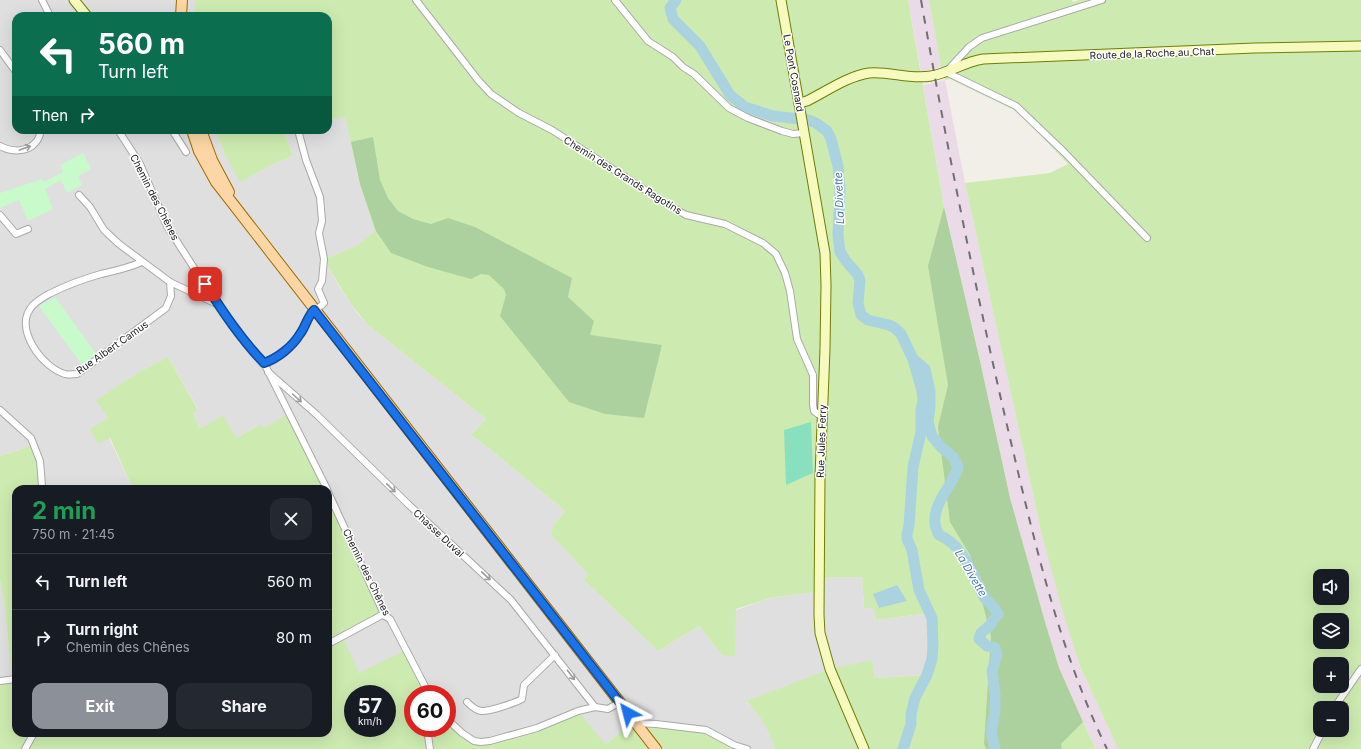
<!DOCTYPE html>
<meta charset="utf-8">
<style>
:root{--surface:#171b24;--page:#242831;--text:#f1f3f6;--muted:#9ea1a6;--line:#363941;--accent:#8c9099}
body{margin:0;font-family:Inter,sans-serif;background:var(--page);color:var(--text);height:100vh;display:flex;flex-direction:column;font-size:15px;white-space:nowrap}
*{box-sizing:border-box;margin:0}
p{font-size:13px;color:var(--muted)}
.icon{flex:none;width:22px;height:22px;fill:none;stroke:currentColor;stroke-width:2;stroke-linecap:round;stroke-linejoin:round}
.map{position:relative;flex:1;overflow:hidden}
.sheet{position:absolute;left:12px;top:485px;width:320px;height:252px;display:flex;flex-direction:column;background:var(--surface);border-radius:12px;box-shadow:0 4px 16px #0002}
.sheet>*{flex:none}
.guide{position:absolute;left:12px;top:12px;width:320px;height:122px;border-radius:12px;box-shadow:0 4px 16px #0002;background:#0b6e4f;color:#fff;overflow:hidden}
.controls{position:absolute;left:1313px;top:569px;display:grid;gap:8px}
.controls a{display:grid;place-items:center;width:36px;height:36px;border-radius:8px;background:var(--surface);box-shadow:0 4px 16px #0002;font-size:20px}
.speed{position:absolute;left:344px;top:685px;display:flex;gap:8px;font-size:20px;font-weight:700;text-align:center}
.speed>*{display:grid;place-content:center;width:52px;height:52px;border-radius:50%;background:var(--surface);box-shadow:0 4px 16px #0002;line-height:1}
.speed small{font-size:10px;font-weight:400}
.speed .limit{border:6px solid #d22;background:#fff;color:#111}
.pin{position:absolute;display:grid;place-items:center;width:34px;height:34px;color:#fff;margin:-17px;border-radius:8px;box-shadow:0 2px 6px #0006}
.me{position:absolute;width:44px;margin:-22px;rotate:322deg;stroke-linejoin:round;filter:drop-shadow(0 0 3px #0008)}
.turn{display:flex;align-items:center;gap:14px;height:84px;padding:0 20px;font-size:18px}
.turn .icon{width:52px;height:52px;stroke-width:2.5}
.turn b{display:block;font-size:28px;line-height:34px}
.then{display:flex;align-items:center;height:38px;padding:0 20px;background:#0003;gap:8px;font-size:15px}
.round{display:grid;place-items:center;flex:none;width:42px;height:42px;border-radius:12px;background:var(--page)}
.overview{display:flex;align-items:center;justify-content:space-between;height:68px;padding:0 20px}
h1{font-size:24px;font-weight:700;line-height:30px;color:#1e9e55}
.primary-button{display:flex;gap:8px;margin-top:auto;padding:8px 20px}
.primary-button a{flex:1;height:46px;border-radius:12px;background:var(--accent);color:#fff;font-size:16px;font-weight:700;line-height:46px;text-align:center}
.primary-button a+a{background:var(--page);color:var(--text)}
ul{padding:0;list-style:none}
li{display:flex;align-items:center;gap:12px;height:56px;padding:0 20px;border-top:1px solid var(--line)}
li div{flex:1}
li b{display:block;font-size:15px}
li em{font-style:normal}
.map>svg:first-child{display:block}
.residential{fill:#e0dfdf}
.industrial{fill:#ebdbe8}
.grass{fill:#cdebb0;fill-rule:evenodd}
.forest{fill:#add19e}
.park{fill:#c8facc}
.pitch{fill:#88e0be}
.water{fill:#aad3df}
.lines{fill:none;stroke-linecap:round;stroke-linejoin:round}
.river{stroke:#aad3df;stroke-width:11}
.street-casing{stroke:#a9a9a9;stroke-width:8}
.secondary-casing{stroke:#707d05;stroke-width:11}
.primary-casing{stroke:#a06b00;stroke-width:12}
.street{stroke:#fff;stroke-width:6}
.secondary{stroke:#f7fabf;stroke-width:9}
.primary{stroke:#fcd6a4;stroke-width:10}
.rail{stroke:#707070;stroke-width:2;stroke-dasharray:8 8;stroke-linecap:butt}
.oneway{stroke:#9c9c9c}
.route-casing{stroke:#114b97;stroke-width:10}
.route{stroke:#1a73e8;stroke-width:7}
.labels{text-anchor:middle;stroke-width:3;stroke-linejoin:round;paint-order:stroke}
.street-label{font-size:10px;fill:#222;stroke:#fff}
.water-label{font-size:11px;font-style:italic;fill:#4a7aab;stroke:#fff}
</style>
<div class="map">
<svg width="1361" height="749" viewBox="0 0 1361 749">
<rect width="100%" height="100%" fill="#f2efe9"/>
<g class="residential">
<path d="M 0,0 L 195,0 L 195,16 L 16,16 L 16,130 L 215,130 L 225,155 L 273,164 L 293,156 L 283,130 L 328,130 L 328,120 L 345,116 L 360,184 L 376,231 L 358,245 L 324,259 L 340,288 L 358,314 L 368,325 L 486,419 L 471,435 L 491,450 L 565,511 L 553,526 L 551,535 L 588,574 L 584,580 L 658,651 L 699,626 L 722,655 L 736,610 L 773,597 L 818,592 L 818,578 L 862,577 L 864,608 L 874,609 L 876,620 L 930,613 L 932,618 L 933,645 L 932,659 L 927,675 L 875,678 L 872,661 L 746,702 L 755,710 L 766,727 L 771,736 L 775,749 L 747,749 L 629,726 L 605,744 L 474,741 L 447,719 L 447,694 L 429,694 L 358,673 L 343,637 L 328,492 L 258,425 L 235,439 L 200,429 L 193,413 L 198,409 L 168,357 L 139,372 L 97,400 L 108,418 L 91,429 L 109,438 L 133,489 L 44,489 L 34,444 L 19,450 L 0,456 Z"/>
<path d="M 0,581 L 4,600 L 12,680 L 0,681 Z"/>
</g>
<g class="industrial">
<path d="M 908,0 L 929,0 L 941,67 L 921,72 Z"/>
<path d="M 945,80 L 965,183 L 1041,531 L 1079,664 L 1118,749 L 1096,749 L 1083,722 L 1059,668 L 1045,622 L 1010,498 L 979,357 L 944,207 L 923,85 Z"/>
</g>
<g class="grass">
<path d="M 195,0 L 908,0 L 944,207 L 979,357 L 1010,498 L 1045,622 L 1059,668 L 1083,722 L 1096,749 L 775,749 C 769,730 760,715 746,701 L 830,669 L 872,660 L 875,678 L 927,675 C 928,670 931,665 932,660 C 935,649 934,623 930,613 L 876,620 L 874,609 L 864,608 L 862,577 L 818,578 L 818,592 L 773,597 L 736,609 L 735,656 L 722,655 L 699,626 L 658,651 L 584,580 L 588,574 L 551,535 L 553,526 L 565,511 L 491,450 L 471,435 L 486,419 L 368,325 C 350,305 337,282 324,259 L 358,245 L 375,231 L 360,184 L 345,117 L 328,120 L 328,16 L 195,16 Z"/>
<path d="M 929,0 L 1072,0 L 1073,2 L 1079,0 L 1361,0 L 1361,749 L 1118,749 L 1079,664 L 1060,602 L 1041,531 L 965,183 L 1050,173 L 1068,164 L 1018,112 L 950,79 L 945,80 L 941,67 ZM 1320,576 L 1342,576 L 1342,598 L 1320,598 ZM 1320,620 L 1342,620 L 1342,642 L 1320,642 ZM 1320,664 L 1342,664 L 1342,686 L 1320,686 ZM 1320,708 L 1342,708 L 1342,730 L 1320,730 Z"/>
<path d="M 215,130 L 283,130 L 293,156 L 273,164 L 240,182 L 225,155 Z"/>
<path d="M 168,357 L 198,410 L 193,413 L 200,429 L 223,415 L 236,438 L 259,425 L 263,428 L 288,414 L 327,489 L 133,489 L 110,438 L 98,444 L 90,429 L 108,418 L 96,400 L 139,372 Z"/>
<path d="M 34,444 L 44,489 L 16,489 L 16,733 L 328,733 L 328,492 L 385,616 L 343,637 L 359,673 L 406,650 L 429,694 L 413,694 L 413,728 L 447,728 L 447,719 L 474,741 L 490,741 L 578,711 L 605,744 L 629,726 L 636,723 L 706,730 L 747,749 L 0,749 L 0,681 L 12,680 L 4,600 L 0,581 L 0,456 L 19,450 ZM 353,694 L 387,694 L 387,728 L 353,728 Z"/>
</g>
<g class="forest">
<path d="M 373,137 L 380,180 L 388,198 L 398,211 L 413,219 L 431,224 L 448,218 L 475,227 L 572,278 L 568,297 L 594,321 L 590,335 L 662,345 L 644,418 L 605,414 L 569,402 L 500,316 L 506,295 L 504,289 L 489,275 L 481,274 L 471,279 L 428,267 L 391,253 L 376,231 L 360,184 L 351,142 Z"/>
<path d="M 944,207 L 979,357 L 1010,498 L 1045,622 L 1059,668 L 1083,722 L 1061,744 L 1062,749 L 986,749 L 984,744 L 991,636 L 970,555 L 950,522 L 938,427 L 948,385 L 928,266 Z"/>
</g>
<g class="park">
<path d="M 83,153 L 91,169 L 78,176 L 82,185 L 67,193 L 61,180 L 45,189 L 53,209 L 28,221 L 19,200 L 0,208 L 0,193 L 42,179 L 44,182 L 63,172 L 60,165 Z"/>
<path d="M 55,297 L 97,355 L 82,365 L 39,306 Z"/>
</g>
<path class="pitch" d="M 811,422 L 813,473 L 786,485 L 784,430 Z"/>
<path class="water" d="M 897,585 L 907,601 L 879,608 L 873,594 Z"/>
<g class="lines">
<g class="river">
<path d="M 676,0 L 670,8 L 673,19 L 700,46 L 730,95 L 745,107 L 773,116 L 809,120 L 816,123 L 827,131 L 831,139 L 838,166 L 840,188 L 838,235 L 840,252 L 846,261 L 858,275 L 860,280 L 858,303 L 861,315 L 868,320 L 889,325 L 895,328 L 901,334 L 913,359 L 922,391 L 923,400 L 921,411 L 921,432 L 913,467 L 909,526 L 907,534 L 907,539 L 912,550 L 919,590 L 932,618 L 933,645 L 932,659 L 927,675 L 915,698 L 911,714 L 911,724 L 903,749"/>
<path d="M 913,359 L 925,369 L 930,391 L 930,407 L 928,422 L 932,436 L 941,447 L 953,457 L 958,467 C 953,486 933,502 935,523 C 935,527 937,531 939,535 C 965,546 971,574 984,597 C 988,603 994,605 998,614 L 990,625 L 981,633 L 979,639 L 987,646 L 995,648 L 997,655 L 992,671 L 995,694 L 995,712 L 991,732 L 995,749"/>
</g>
<g class="street-casing">
<g id="street">
<path d="M 42,0 L 50,16"/>
<path d="M 416,0 L 478,80 L 491,94 L 519,113 L 552,130 L 670,206 L 686,215 L 725,224 L 763,243 L 776,254 L 785,273 L 790,291 L 797,339 L 813,375 L 813,405 L 814,411 L 818,414 L 822,416"/>
<path d="M 615,0 L 648,41 L 673,57 L 683,67 L 694,74 L 729,108 L 748,118 L 782,131 L 793,134 L 805,133"/>
<path d="M 1102,0 L 982,38 L 969,47 L 946,72 L 1016,106 L 1064,152 L 1147,238"/>
<path d="M 0,50 L 16,72"/>
<path d="M 118,130 L 140,164 L 167,226 L 194,268 L 234,328 L 252,350 L 264,363 L 327,489"/>
<path d="M 172,130 L 186,152"/>
<path d="M 0,146 C 11,152 27,153 36,142 C 39,139 40,134 41,130"/>
<path d="M 79,195 L 90,207 L 104,230 L 119,244 L 170,282 L 219,305"/>
<path d="M 0,215 L 16,234 L 28,229"/>
<path d="M 142,262 C 128,268 115,271 101,274 C 83,279 65,286 49,294 C 42,298 34,302 30,309 C 21,322 28,339 36,351 C 42,360 54,371 65,374 C 68,375 73,374 77,374 L 166,308 L 171,296 L 170,282"/>
<path d="M 191,292 C 199,292 203,292 205,284"/>
<path d="M 264,363 C 278,358 291,347 300,334 C 304,329 305,321 310,315 C 314,309 320,308 324,303 L 318,289 L 322,281 L 324,259 L 319,233 L 322,221 L 320,197 L 306,160 L 298,130"/>
<path d="M 268,372 L 317,415 L 409,505 L 511,600 L 595,707"/>
<path d="M 0,410 L 31,438 L 40,461 L 42,486 L 44,489"/>
<path d="M 328,492 L 385,616 L 390,619 L 429,694"/>
<path d="M 328,644 L 382,615 L 385,616"/>
<path d="M 0,681 L 16,679"/>
<path d="M 467,702 C 471,706 475,710 481,711 C 488,712 515,703 522,699 L 524,685 L 555,655"/>
<path d="M 1334,708 L 1361,669"/>
<path d="M 447,719 L 462,733 L 474,741 L 481,742 L 490,741 L 537,728 L 578,711 L 595,707 L 608,709 L 620,702"/>
<path d="M 636,723 L 656,724 L 706,730 L 734,745 L 747,749"/>
<path d="M 427,728 L 430,749"/>
<path d="M 25,749 L 34,733"/>
<path d="M 1313,749 L 1323,730"/>
</g>
</g>
<g class="secondary-casing">
<g id="secondary">
<path d="M 74,0 L 87,16"/>
<path d="M 781,0 L 825,253 L 826,285 L 825,349 L 820,476 L 819,615 L 820,633 L 830,669 L 864,749"/>
<path d="M 799,103 L 807,101 C 827,91 848,76 869,73 C 890,71 910,80 931,76 C 949,73 964,62 983,59 L 1255,48 L 1361,46"/>
</g>
</g>
<g class="primary-casing">
<g id="primary">
<path d="M 181,16 L 182,0"/>
<path d="M 192,130 L 199,151 L 216,182 L 656,749"/>
<path d="M 201,130 L 212,160 L 229,192"/>
</g>
</g>
<use href="#street" class="street"/>
<use href="#secondary" class="secondary"/>
<use href="#primary" class="primary"/>
<path class="rail" d="M 921,0 C 947,147 976,293 1010,438 C 1035,544 1059,650 1107,749"/>
</g>
<defs><path id="oneway-shaft" d="M-6 0H5M1.5-3L5.5 0L1.5 3" fill="none" stroke-width="1.6" stroke-linecap="round" stroke-linejoin="round"/></defs>
<g class="oneway">
<use href="#oneway-shaft" transform="translate(25 148) rotate(-19)"/>
<use href="#oneway-shaft" transform="translate(297 398) rotate(42)"/>
<use href="#oneway-shaft" transform="translate(391 488) rotate(44)"/>
<use href="#oneway-shaft" transform="translate(486 576) rotate(43)"/>
<use href="#oneway-shaft" transform="translate(571 675) rotate(53)"/>
</g>
<g class="lines">
<g class="route-casing">
<path id="route" d="M 205,284 C 223,312 241,339 264,363 C 278,358 292,347 300,334 C 306,326 307,317 314,310 L 628,713"/>
</g>
<use href="#route" class="route"/>
</g>
<g class="labels">
<g class="street-label">
<text transform="translate(1152 53) rotate(-2)" y="4">Route de la Roche au Chat</text>
<text transform="translate(794 73) rotate(80)" y="4">Le Pont Cosnard</text>
<text transform="translate(623 175) rotate(32)" y="4">Chemin des Grands Ragotins</text>
<text transform="translate(155 197) rotate(63)" y="4">Chemin des Chênes</text>
<text transform="translate(112 347) rotate(-35)" y="4">Rue Albert Camus</text>
<text transform="translate(821 441) rotate(-88)" y="4">Rue Jules Ferry</text>
<text transform="translate(439 533) rotate(43)" y="4">Chasse Duval</text>
<text transform="translate(367 572) rotate(64)" y="4">Chemin des Chênes</text>
</g>
<g class="water-label">
<text transform="translate(839 198) rotate(-92)" y="4">La Divette</text>
<text transform="translate(971 573) rotate(60)" y="4">La Divette</text>
</g>
</g>
</svg>
<div class="controls">
<a><svg class="icon" aria-label="sound" viewBox="0 0 24 24"><path d="M4 9h4l5-4v14l-5-4H4zM17 9q2 3 0 6"/></svg></a>
<a><svg class="icon" aria-label="layers" viewBox="0 0 24 24"><path d="M12 4l9 5-9 5-9-5zM3 14l9 5 9-5"/></svg></a>
<a>+</a>
<a>−</a>
</div>
<div class="speed"><div>57<small>km/h</small></div><div class="limit">60</div></div>
<div class="pin" style="left:205px;top:284px;background:#d93025"><svg class="icon" aria-label="arrive" viewBox="0 0 24 24"><path d="M6 21V4h12l-3 4 3 4H6"/></svg></div>
<svg class="me" style="left:628px;top:713px" viewBox="-20 -20 40 40"><path d="M0-17L14 15 0 8-14 15z" fill="#1a73e8" stroke="#fff" stroke-width="4"/></svg>
<div class="guide">
<div class="turn"><svg class="icon" aria-label="left" viewBox="0 0 24 24"><path d="M17 20v-9H6M10 6l-5 5 5 5"/></svg><div><b>560 m</b>Turn left</div></div>
<div class="then">Then<svg class="icon" aria-label="right" viewBox="0 0 24 24"><path d="M7 20v-9h11M14 6l5 5-5 5"/></svg></div>
</div>
<section class="sheet">
<div class="overview"><div><h1>2 min</h1><p>750 m · 21:45</p></div><a class="round"><svg class="icon" aria-label="close" viewBox="0 0 24 24"><path d="M6 6l12 12M18 6L6 18"/></svg></a></div>
<ul>
<li><svg class="icon" aria-label="left" viewBox="0 0 24 24"><path d="M17 20v-9H6M10 6l-5 5 5 5"/></svg><div><b>Turn left</b></div><em>560 m</em></li>
<li><svg class="icon" aria-label="right" viewBox="0 0 24 24"><path d="M7 20v-9h11M14 6l5 5-5 5"/></svg><div><b>Turn right</b><p>Chemin des Chênes</p></div><em>80 m</em></li>
</ul>
<div class="primary-button"><a>Exit</a><a>Share</a></div>
</section>
</div>
